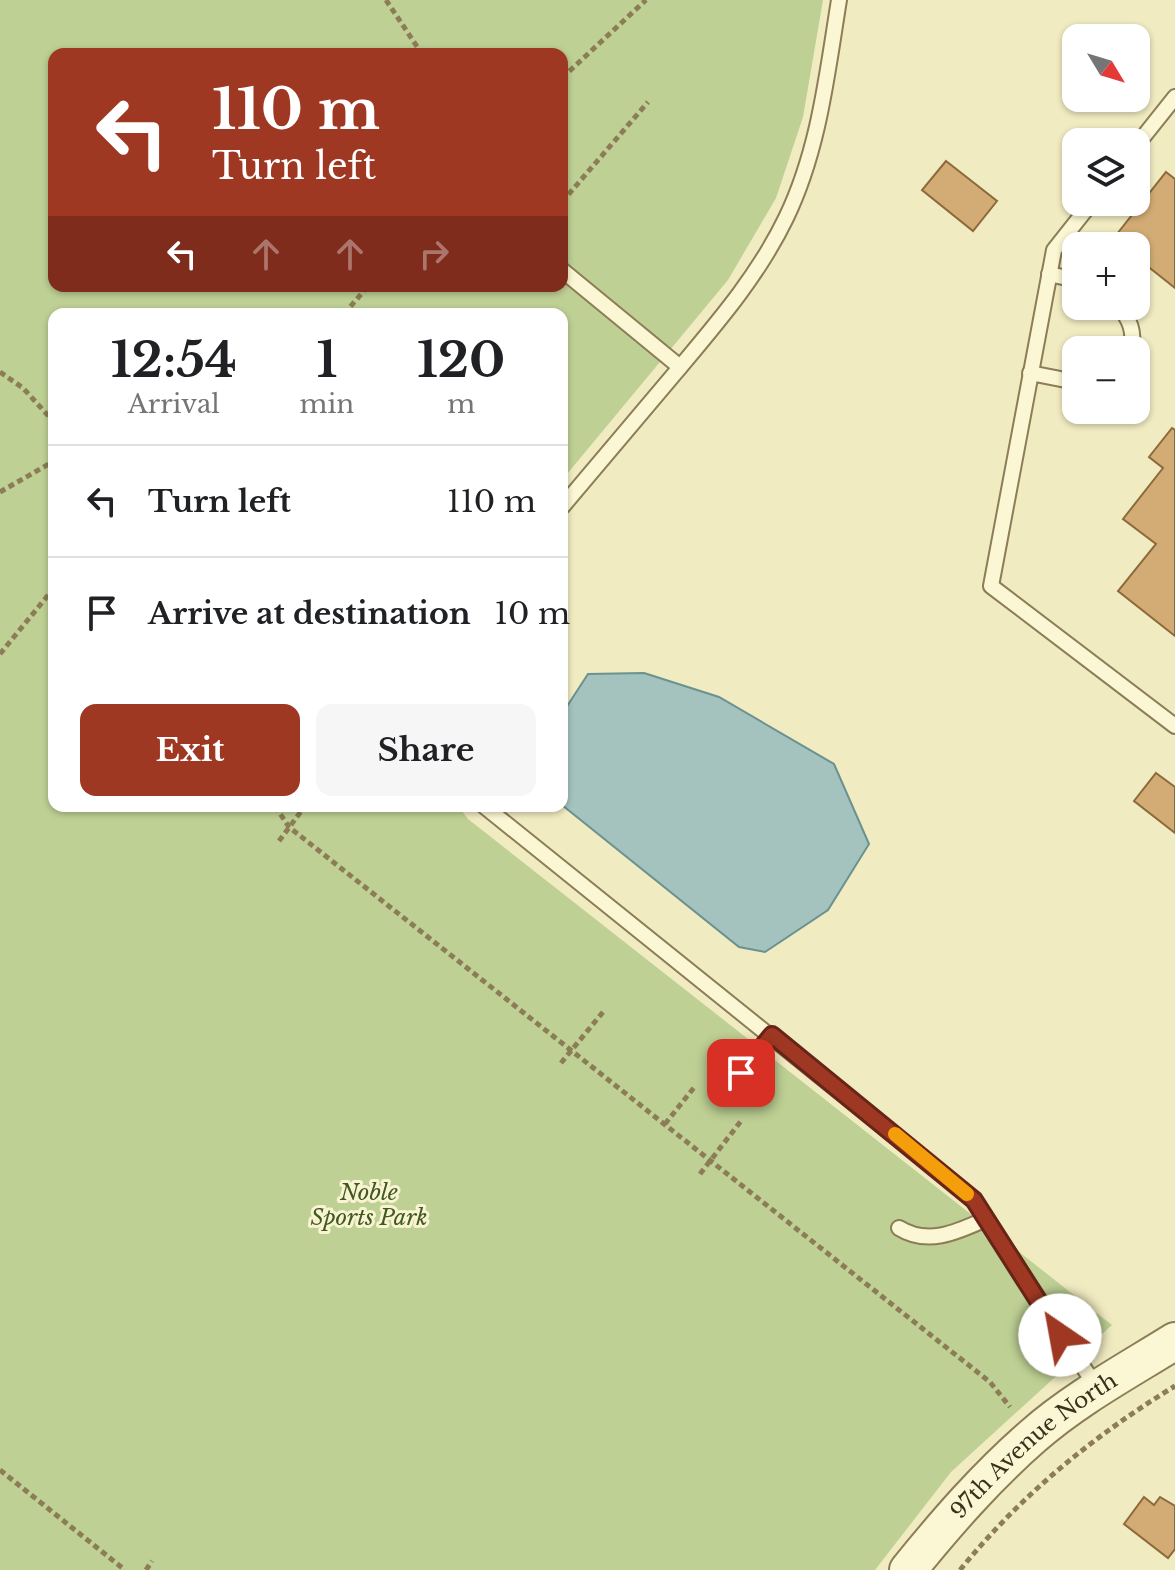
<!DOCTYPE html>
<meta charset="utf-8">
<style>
:root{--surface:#fff;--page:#f6f6f6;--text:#202124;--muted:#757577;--line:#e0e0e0;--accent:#9f3823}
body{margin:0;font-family:"Libre Baskerville",serif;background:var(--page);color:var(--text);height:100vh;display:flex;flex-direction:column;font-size:30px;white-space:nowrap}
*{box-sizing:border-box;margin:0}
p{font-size:26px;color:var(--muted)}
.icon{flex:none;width:44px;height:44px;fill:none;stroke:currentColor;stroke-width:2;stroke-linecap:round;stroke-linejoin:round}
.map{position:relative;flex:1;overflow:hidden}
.sheet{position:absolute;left:48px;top:308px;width:520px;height:504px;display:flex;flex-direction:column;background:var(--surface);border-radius:16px;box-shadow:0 2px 6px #0004}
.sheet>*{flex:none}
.guide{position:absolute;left:48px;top:48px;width:520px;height:244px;border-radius:16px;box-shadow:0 2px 6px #0004;background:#9f3823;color:#fff;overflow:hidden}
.needle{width:52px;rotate:128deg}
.controls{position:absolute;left:1062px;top:24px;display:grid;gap:16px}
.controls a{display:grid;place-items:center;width:88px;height:88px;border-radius:16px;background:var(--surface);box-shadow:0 2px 6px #0004;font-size:40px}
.pin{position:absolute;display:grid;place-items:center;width:68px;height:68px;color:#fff;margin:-34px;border-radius:16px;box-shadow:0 4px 12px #0006}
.me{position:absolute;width:88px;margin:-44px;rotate:327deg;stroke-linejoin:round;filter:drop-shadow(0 0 6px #0008)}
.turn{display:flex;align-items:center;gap:28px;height:168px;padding:0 32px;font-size:36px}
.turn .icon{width:104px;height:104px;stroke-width:2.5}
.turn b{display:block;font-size:56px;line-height:68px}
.lanes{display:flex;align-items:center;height:76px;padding:0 32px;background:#0003;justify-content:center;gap:40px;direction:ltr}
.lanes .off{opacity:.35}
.eta{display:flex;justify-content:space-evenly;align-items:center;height:136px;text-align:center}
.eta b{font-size:48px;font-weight:800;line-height:56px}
.cta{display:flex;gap:16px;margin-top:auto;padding:16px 32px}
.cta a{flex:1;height:92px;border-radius:16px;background:var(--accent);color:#fff;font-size:32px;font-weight:800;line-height:92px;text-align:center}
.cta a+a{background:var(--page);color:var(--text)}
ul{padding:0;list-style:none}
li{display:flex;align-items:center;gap:24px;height:112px;padding:0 32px;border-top:2px solid var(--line)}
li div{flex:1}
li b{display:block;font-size:30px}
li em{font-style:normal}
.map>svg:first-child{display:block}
.green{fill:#bed094;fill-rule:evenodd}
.water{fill:#a4c3bf;stroke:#6a928f;stroke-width:2}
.building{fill:#d2ac74;stroke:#8c6a3b;stroke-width:2}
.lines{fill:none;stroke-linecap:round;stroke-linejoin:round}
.service-casing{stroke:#8c7d57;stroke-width:18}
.tertiary-casing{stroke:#8c7d57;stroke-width:40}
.path{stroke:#8c7d57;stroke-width:5;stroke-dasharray:6 4;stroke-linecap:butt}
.service{stroke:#fbf7d4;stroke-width:14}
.tertiary{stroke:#fbf7d4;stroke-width:36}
.route-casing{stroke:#672417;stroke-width:20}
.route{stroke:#9f3823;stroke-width:14}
.slow{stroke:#f59e0b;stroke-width:14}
.labels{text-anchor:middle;stroke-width:6;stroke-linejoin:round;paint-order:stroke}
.park-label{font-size:22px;font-style:italic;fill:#405821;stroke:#f8f4d1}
.street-label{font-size:22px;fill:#3a301c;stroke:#f8f4d1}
</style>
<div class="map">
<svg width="1175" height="1570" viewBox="0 0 1175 1570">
<rect width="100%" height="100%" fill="#f1ebc1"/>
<path class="green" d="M 0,0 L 823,0 L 803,117 L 776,198 L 728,280 L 562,480 L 562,314 L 54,314 L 54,806 L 458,806 L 468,819 L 1112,1325 L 951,1472 L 875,1570 L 0,1570 ZM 54,54 L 562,54 L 562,286 L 54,286 Z"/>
<path class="water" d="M 644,673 L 719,697 L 834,764 L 869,844 L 828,910 L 765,952 L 739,947 L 562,805 L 562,714 L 588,674 Z"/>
<g class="building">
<path d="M 946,161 L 997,201 L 973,231 L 922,190 Z"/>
<path d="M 1166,172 L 1175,179 L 1175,288 L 1136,257 L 1136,246 L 1122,246 L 1113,239 Z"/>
<path d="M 1172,428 L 1175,430 L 1175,636 L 1118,591 L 1156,544 L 1123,519 L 1163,468 L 1149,457 Z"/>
<path d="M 1156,773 L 1175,787 L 1175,833 L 1134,801 Z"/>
<path d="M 1144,1497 L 1154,1505 L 1160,1497 L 1175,1506 L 1175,1549 L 1168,1558 L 1124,1524 Z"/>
</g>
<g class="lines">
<g class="service-casing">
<g id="service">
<path d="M 1136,146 L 1175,97"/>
<path d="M 1092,202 L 1054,250 L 991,586 L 1175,726"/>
<path d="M 562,270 L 680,367"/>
<path d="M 1049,274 L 1076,280"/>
<path d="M 1118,306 C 1130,319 1135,332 1131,350"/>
<path d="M 1030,373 L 1076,382"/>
<path d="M 562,507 C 600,462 638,417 676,372 C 717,323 758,276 786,218 C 819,150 827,74 839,0"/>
<path d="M 484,806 L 974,1200 L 1097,1388"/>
<path d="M 726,1092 L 772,1035"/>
<path d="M 899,1228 C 928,1246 957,1232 986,1219"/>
</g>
</g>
<g class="tertiary-casing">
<g id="tertiary">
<path id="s1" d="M 908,1570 C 947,1522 986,1477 1033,1436 C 1075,1399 1127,1371 1175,1341"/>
</g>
</g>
<g class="path">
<path d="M 386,0 L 422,54"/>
<path d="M 562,78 L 646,0"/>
<path d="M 562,202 L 648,102"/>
<path d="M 344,314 L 368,286"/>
<path d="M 0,372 L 23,388 L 54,422"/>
<path d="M 0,492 L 54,461"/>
<path d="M 0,654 L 54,588"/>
<path d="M 275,806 L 289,827 L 990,1382 L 1010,1407"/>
<path d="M 279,841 L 305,806"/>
<path d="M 561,1063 L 603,1012"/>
<path d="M 665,1124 L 696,1085"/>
<path d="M 700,1174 L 741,1121"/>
<path d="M 0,1470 L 125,1570"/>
<path d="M 146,1570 L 152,1561"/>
<path d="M 960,1570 C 1021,1495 1092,1437 1175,1386"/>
</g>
<use href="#service" class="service"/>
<use href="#tertiary" class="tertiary"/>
</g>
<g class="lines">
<g class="route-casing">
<path id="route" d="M 741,1073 L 772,1035 L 974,1200 L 1060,1335"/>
</g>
<use href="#route" class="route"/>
<path class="slow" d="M 895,1134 L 967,1194"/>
</g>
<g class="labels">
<g class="park-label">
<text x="369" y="1200">Noble<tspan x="369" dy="25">Sports Park</tspan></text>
</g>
<g class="street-label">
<text dy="8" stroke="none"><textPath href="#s1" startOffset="178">97th Avenue North</textPath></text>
</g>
</g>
</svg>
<div class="controls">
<a><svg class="needle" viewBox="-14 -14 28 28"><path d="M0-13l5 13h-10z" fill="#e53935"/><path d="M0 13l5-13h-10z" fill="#757577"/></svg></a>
<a><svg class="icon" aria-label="layers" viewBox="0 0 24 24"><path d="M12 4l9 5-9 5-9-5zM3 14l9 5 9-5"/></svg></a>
<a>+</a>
<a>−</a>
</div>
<div class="pin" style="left:741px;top:1073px;background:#d93025"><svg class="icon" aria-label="arrive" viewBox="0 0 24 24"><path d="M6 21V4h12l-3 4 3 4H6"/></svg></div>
<svg class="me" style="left:1060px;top:1335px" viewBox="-20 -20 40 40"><circle r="19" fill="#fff"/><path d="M0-13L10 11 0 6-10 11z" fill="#9f3823"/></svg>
<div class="guide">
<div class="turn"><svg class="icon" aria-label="left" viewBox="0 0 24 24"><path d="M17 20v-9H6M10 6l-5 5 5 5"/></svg><div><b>110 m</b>Turn left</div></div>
<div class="lanes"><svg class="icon" aria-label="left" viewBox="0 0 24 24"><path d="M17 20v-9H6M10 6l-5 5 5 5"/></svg><svg class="icon off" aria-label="ahead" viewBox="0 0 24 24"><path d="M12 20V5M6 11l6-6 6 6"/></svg><svg class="icon off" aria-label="ahead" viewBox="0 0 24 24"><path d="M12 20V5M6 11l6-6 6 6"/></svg><svg class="icon off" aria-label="right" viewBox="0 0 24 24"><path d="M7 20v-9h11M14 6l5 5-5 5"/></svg></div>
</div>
<section class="sheet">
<div class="eta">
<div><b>12:54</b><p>Arrival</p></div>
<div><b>1</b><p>min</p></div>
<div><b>120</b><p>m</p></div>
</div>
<ul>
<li><svg class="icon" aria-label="left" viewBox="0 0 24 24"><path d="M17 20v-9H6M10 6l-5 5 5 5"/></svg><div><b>Turn left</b></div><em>110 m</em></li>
<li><svg class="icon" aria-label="arrive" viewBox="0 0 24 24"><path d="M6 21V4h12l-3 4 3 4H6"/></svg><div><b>Arrive at destination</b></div><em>10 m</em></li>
</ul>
<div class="cta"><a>Exit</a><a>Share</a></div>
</section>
</div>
